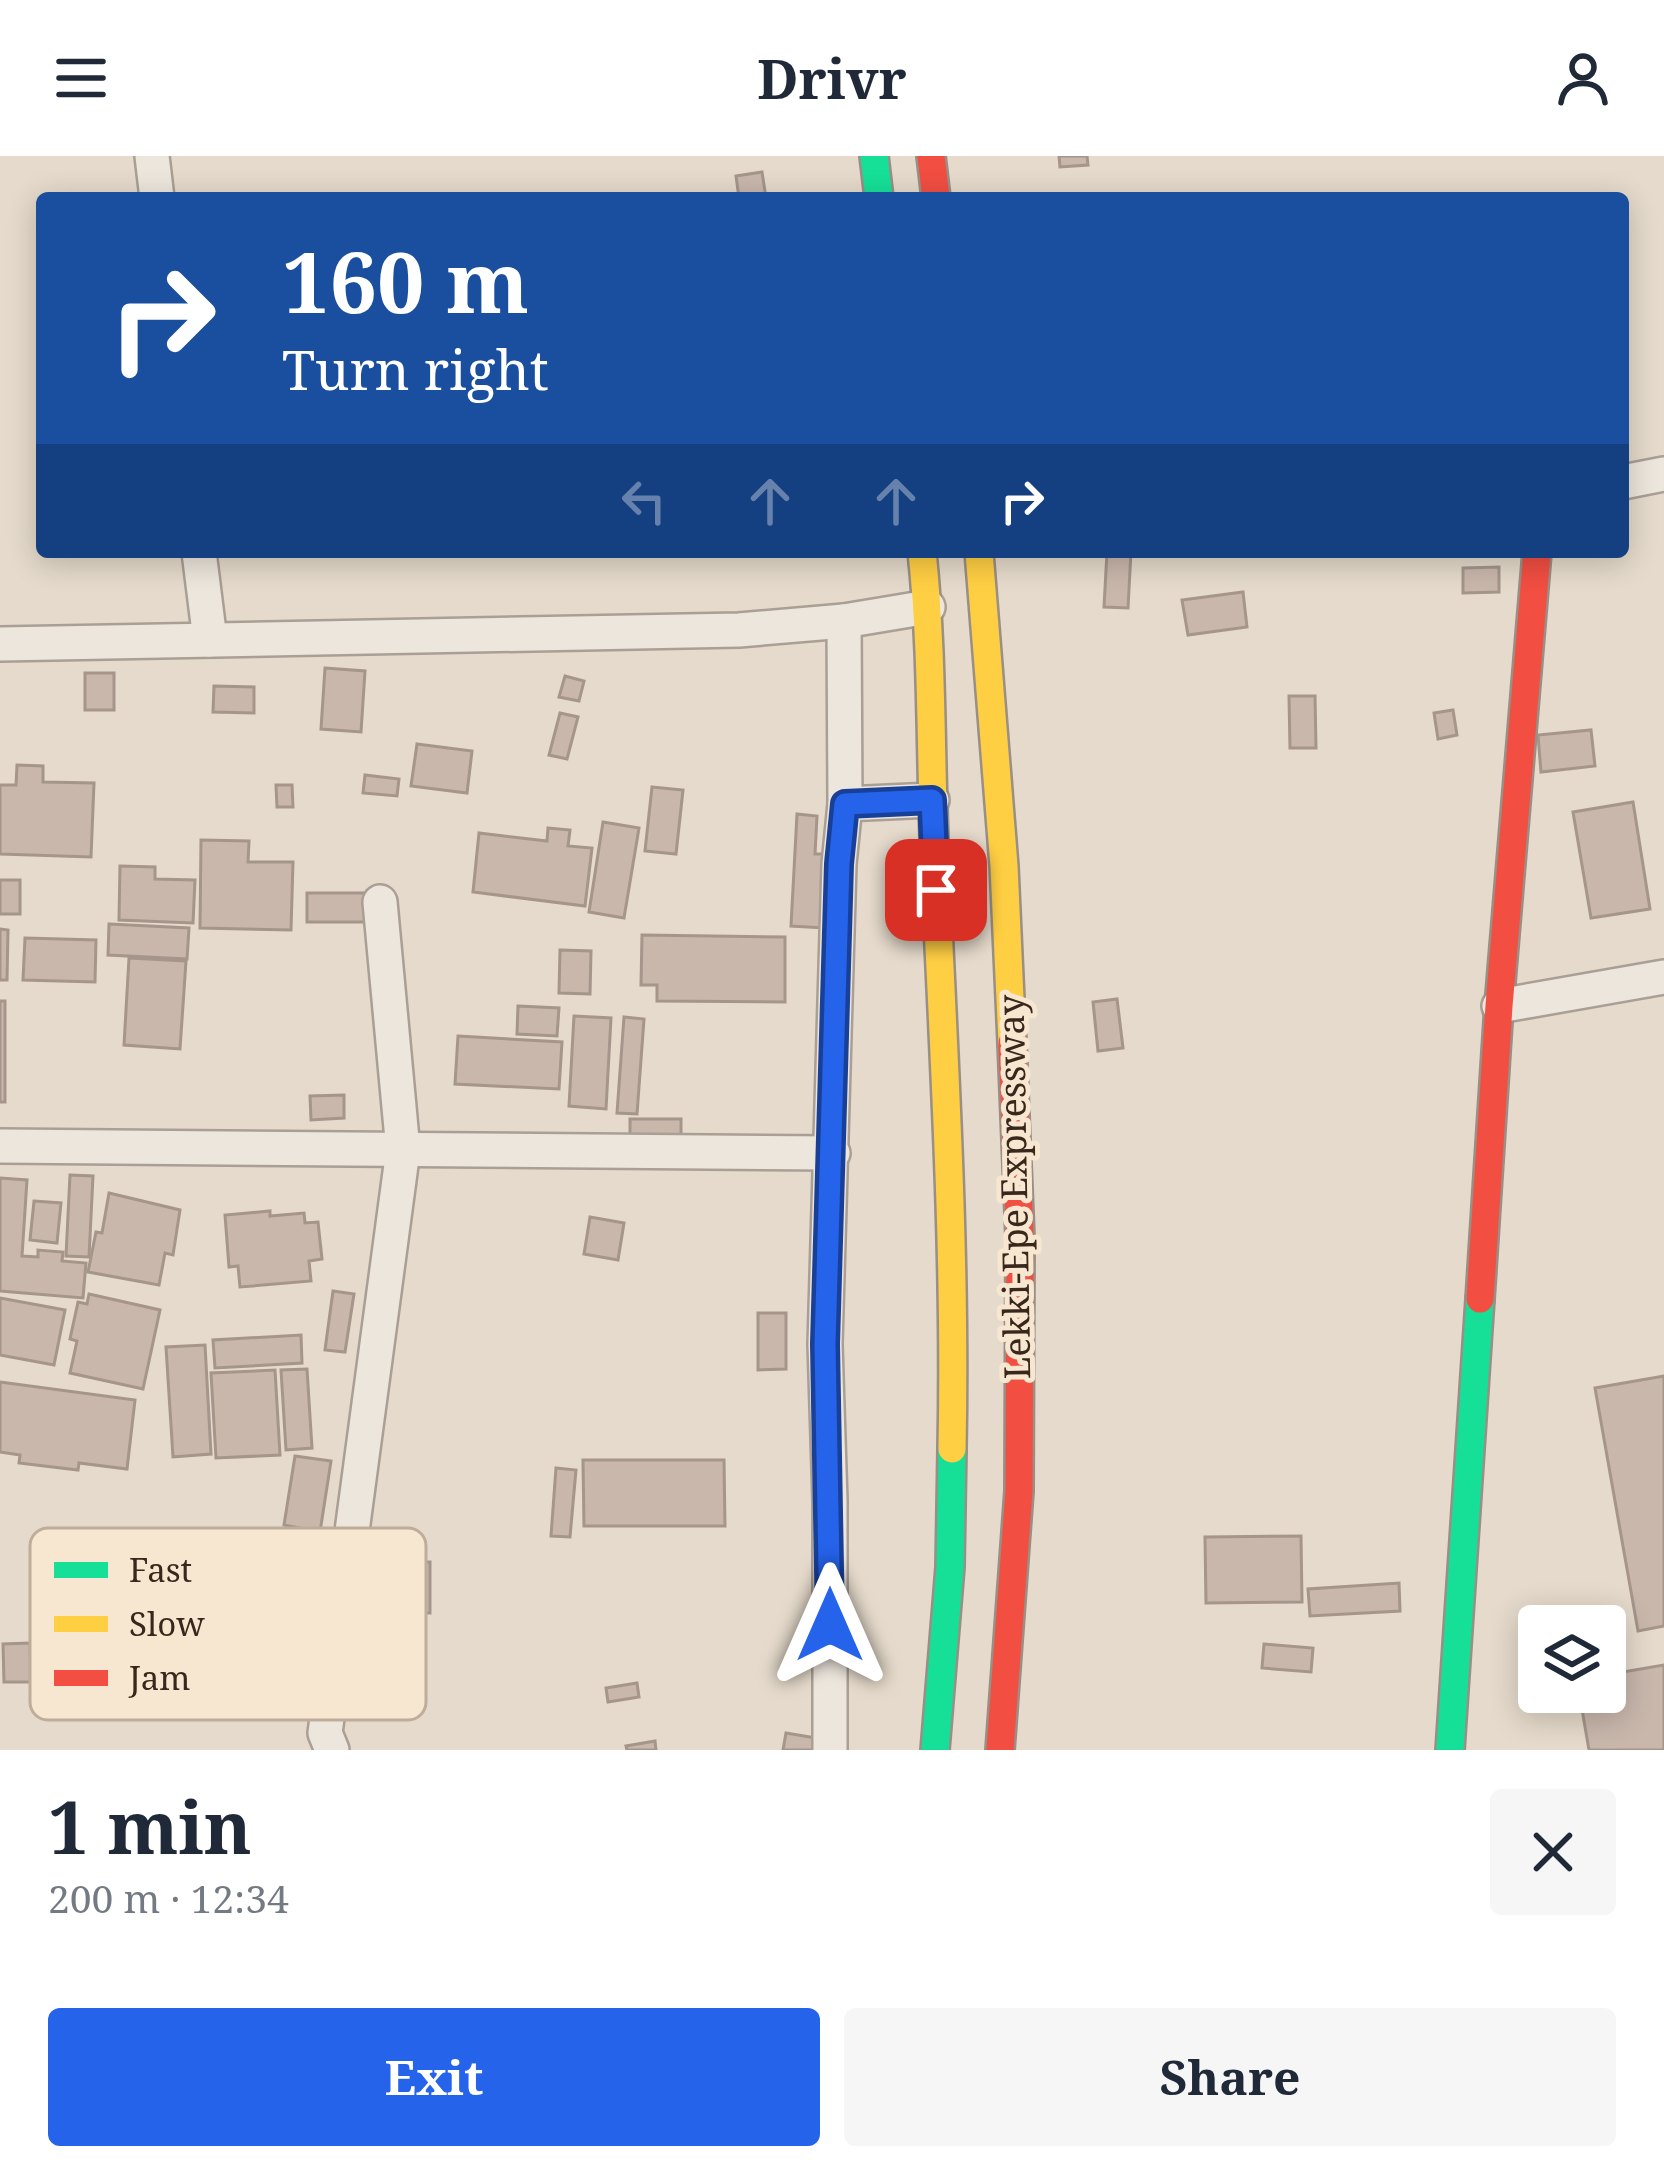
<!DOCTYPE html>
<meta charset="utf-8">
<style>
:root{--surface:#fff;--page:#f6f6f7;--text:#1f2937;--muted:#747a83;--accent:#2563eb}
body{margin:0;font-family:"Noto Serif",serif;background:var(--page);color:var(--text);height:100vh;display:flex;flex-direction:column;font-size:45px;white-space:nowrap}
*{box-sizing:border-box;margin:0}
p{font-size:39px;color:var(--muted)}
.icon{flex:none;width:66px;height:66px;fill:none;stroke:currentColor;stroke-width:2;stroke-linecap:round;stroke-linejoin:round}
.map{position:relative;height:1594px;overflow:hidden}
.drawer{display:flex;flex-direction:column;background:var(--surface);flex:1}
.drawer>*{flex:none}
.top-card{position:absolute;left:36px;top:36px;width:1593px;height:366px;border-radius:12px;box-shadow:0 6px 30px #0003;background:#1a4fa0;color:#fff;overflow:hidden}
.tools{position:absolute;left:1518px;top:1449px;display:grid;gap:24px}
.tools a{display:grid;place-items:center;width:108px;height:108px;border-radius:12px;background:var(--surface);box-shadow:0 6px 30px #0003;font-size:60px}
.pin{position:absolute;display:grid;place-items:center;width:102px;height:102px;color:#fff;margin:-51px;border-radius:24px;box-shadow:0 6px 18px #0006}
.me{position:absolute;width:132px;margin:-66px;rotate:0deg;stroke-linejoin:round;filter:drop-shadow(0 0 9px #0008)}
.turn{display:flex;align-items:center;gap:42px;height:252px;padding:0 48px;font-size:54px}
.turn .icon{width:156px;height:156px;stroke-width:2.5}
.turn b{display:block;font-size:84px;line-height:102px}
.lanes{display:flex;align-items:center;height:114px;padding:0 48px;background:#0003;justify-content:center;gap:60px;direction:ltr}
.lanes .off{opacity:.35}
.round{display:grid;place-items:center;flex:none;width:126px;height:126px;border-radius:12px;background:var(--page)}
.headline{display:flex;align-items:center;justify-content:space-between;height:204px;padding:0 48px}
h1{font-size:72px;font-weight:700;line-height:90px}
.cta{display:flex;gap:24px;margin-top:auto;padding:24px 48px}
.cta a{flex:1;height:138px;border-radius:12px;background:var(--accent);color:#fff;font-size:48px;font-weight:700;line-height:138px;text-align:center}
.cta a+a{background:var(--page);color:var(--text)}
header{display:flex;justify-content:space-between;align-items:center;height:156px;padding:0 48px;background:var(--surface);font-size:54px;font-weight:700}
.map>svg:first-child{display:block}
.building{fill:#c9b7ac;stroke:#a5958b;stroke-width:3}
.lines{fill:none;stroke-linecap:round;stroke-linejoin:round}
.street-casing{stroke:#aa9f95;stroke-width:38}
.fast-casing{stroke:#9a8f85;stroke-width:32}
.slow-casing{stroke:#9a8f85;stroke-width:32}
.jam-casing{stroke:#9a8f85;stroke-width:32}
.street{stroke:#ede6dd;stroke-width:33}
.fast{stroke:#16e098;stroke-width:27}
.slow{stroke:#ffcf43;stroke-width:27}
.jam{stroke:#f24e42;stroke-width:27}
.route-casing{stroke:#184099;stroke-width:30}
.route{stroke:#2563eb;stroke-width:21}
.labels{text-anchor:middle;stroke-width:10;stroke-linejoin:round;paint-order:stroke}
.street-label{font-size:36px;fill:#39271c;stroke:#f7e7d0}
.key{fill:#f7e7d0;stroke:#bead9a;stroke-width:3}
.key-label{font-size:33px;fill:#39271c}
</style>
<header><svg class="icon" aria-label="menu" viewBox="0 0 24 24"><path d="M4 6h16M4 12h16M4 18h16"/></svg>Drivr<svg class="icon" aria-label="person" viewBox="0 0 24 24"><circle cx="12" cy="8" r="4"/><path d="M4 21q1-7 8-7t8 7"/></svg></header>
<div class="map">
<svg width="1664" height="1594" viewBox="0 0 1664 1594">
<rect width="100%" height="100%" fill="#e5dacb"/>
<g class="building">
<path d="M 1059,0 L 1087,0 L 1088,9 L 1060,11 Z"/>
<path d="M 762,16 L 766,42 L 739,42 L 736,20 Z"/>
<path d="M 1107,396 L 1131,396 L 1128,452 L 1104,451 Z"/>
<path d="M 1499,411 L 1499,436 L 1463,437 L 1463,412 Z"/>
<path d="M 1243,436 L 1247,471 L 1188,479 L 1182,444 Z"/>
<path d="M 325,512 L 365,515 L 361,576 L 321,573 Z"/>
<rect x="85" y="517" width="29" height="37"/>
<path d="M 565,520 L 584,525 L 579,545 L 559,541 Z"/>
<path d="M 214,530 L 254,531 L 254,557 L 213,556 Z"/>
<path d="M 1289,540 L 1315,540 L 1316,592 L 1290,592 Z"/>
<path d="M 1453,554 L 1457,579 L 1438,583 L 1434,557 Z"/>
<path d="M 560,557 L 578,561 L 567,603 L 549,599 Z"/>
<path d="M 1591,574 L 1595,610 L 1541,616 L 1538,579 Z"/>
<path d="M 417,588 L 472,595 L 467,637 L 411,630 Z"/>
<path d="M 17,609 L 43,610 L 43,626 L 94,627 L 91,701 L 0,698 L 0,629 L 16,629 Z"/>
<path d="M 365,619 L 399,623 L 397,640 L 363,637 Z"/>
<path d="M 276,629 L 292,629 L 293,651 L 277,651 Z"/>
<path d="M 652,631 L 683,634 L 676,698 L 645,695 Z"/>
<path d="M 1633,646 L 1650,753 L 1591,762 L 1573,656 Z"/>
<path d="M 797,658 L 817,660 L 815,698 L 828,698 L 824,772 L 791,770 Z"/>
<path d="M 603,666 L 639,672 L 624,762 L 589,756 Z"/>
<path d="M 548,672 L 570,674 L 568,690 L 592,692 L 585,750 L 473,736 L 479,677 L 547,685 Z"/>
<path d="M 201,684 L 249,685 L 248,706 L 293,706 L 291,774 L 200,772 Z"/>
<path d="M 120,710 L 155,711 L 155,723 L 195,724 L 193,767 L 119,764 Z"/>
<rect x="0" y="724" width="20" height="34"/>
<rect x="307" y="737" width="62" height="29"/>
<path d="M 109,768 L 189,772 L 187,803 L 108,799 Z"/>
<path d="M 0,773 L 8,774 L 7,824 L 0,824 Z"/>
<path d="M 642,779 L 785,781 L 785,846 L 657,845 L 657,829 L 641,829 Z"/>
<path d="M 25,782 L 96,784 L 95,826 L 23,824 Z"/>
<path d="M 560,794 L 591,795 L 590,838 L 559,837 Z"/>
<path d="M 129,802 L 186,805 L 180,893 L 124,889 Z"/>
<path d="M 1117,843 L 1123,892 L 1098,895 L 1093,846 Z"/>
<rect x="0" y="845" width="5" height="101"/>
<path d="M 518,850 L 559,852 L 557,880 L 517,878 Z"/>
<path d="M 574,860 L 611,862 L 606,953 L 569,950 Z"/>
<path d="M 624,861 L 644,863 L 637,958 L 617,957 Z"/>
<path d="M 458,880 L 562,886 L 559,933 L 455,928 Z"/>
<path d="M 344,939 L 344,962 L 311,964 L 310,940 Z"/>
<path d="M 630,963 L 681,963 L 681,985 L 630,986 Z"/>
<path d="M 70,1019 L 93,1020 L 89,1101 L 66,1100 Z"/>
<path d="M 0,1022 L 27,1024 L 22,1100 L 38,1101 L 38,1094 L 63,1096 L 62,1105 L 86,1107 L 83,1142 L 0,1135 Z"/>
<path d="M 109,1037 L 180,1054 L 173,1099 L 165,1097 L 159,1129 L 88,1116 L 96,1076 L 102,1077 Z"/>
<path d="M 34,1045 L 61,1047 L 57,1087 L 30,1084 Z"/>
<path d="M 270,1055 L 270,1060 L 304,1057 L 305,1067 L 318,1066 L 322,1103 L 309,1105 L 311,1125 L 240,1131 L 238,1110 L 229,1111 L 225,1059 Z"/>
<path d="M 590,1061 L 624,1067 L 618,1104 L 584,1098 Z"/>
<path d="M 333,1135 L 354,1138 L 345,1196 L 325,1194 Z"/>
<path d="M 89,1138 L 160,1154 L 143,1233 L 70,1217 L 77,1185 L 70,1183 L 78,1146 L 87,1148 Z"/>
<path d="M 0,1142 L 65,1154 L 54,1209 L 0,1199 Z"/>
<path d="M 758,1157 L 786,1157 L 786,1213 L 758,1214 Z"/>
<path d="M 301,1179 L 302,1207 L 215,1212 L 213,1184 Z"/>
<path d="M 205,1189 L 211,1298 L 173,1301 L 166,1191 Z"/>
<path d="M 307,1213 L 312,1292 L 286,1294 L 281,1214 Z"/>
<path d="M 275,1214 L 280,1299 L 216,1302 L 211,1217 Z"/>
<path d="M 1664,1220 L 1664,1470 L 1638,1475 L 1595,1232 Z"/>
<path d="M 0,1226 L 135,1244 L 127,1313 L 79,1307 L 78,1314 L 19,1307 L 20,1299 L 0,1296 Z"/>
<path d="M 295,1300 L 331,1305 L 320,1376 L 284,1369 Z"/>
<path d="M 583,1304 L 724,1304 L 725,1370 L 584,1370 Z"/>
<path d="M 556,1312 L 576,1314 L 570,1381 L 551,1380 Z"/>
<path d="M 1301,1380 L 1302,1446 L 1206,1447 L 1205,1381 Z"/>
<path d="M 386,1406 L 430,1406 L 430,1457 L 386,1456 Z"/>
<path d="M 1399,1427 L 1400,1455 L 1310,1460 L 1308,1433 Z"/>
<path d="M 30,1487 L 31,1526 L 4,1526 L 3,1488 Z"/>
<path d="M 1264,1488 L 1313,1492 L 1311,1516 L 1262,1512 Z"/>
<path d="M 1664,1509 L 1664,1594 L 1589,1594 L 1579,1536 L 1605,1536 L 1605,1519 Z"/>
<path d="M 637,1527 L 639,1541 L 608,1546 L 606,1532 Z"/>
<path d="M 786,1577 L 822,1583 L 821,1594 L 783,1594 Z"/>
<path d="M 655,1585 L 656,1594 L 627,1594 L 626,1590 Z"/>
</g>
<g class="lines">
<g class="street-casing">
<g id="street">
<path d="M 152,0 L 157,42"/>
<path d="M 1623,326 L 1664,318"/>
<path d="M 199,396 L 210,484"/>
<path d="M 0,488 L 739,474 L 844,465 L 928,451"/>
<path d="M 845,648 L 932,644"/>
<path d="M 1499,850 L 1664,821"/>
<path d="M 0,990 L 833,997"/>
<path d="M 332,1594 L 325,1577 L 403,994 L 380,746"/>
<path d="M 830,1594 L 830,1345 L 825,1188 L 839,708 L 845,648 L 844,465"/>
</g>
</g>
<g class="fast-casing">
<g id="fast">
<path d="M 874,0 L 879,42"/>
<path d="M 935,1594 L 950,1411 L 952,1293"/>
<path d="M 1450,1594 L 1480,1143"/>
</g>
</g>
<g class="slow-casing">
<g id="slow">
<path d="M 922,396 C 933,499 930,604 935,707 C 944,903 956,1098 952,1293"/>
<path d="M 979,396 L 1004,710 L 1012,887"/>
</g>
</g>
<g class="jam-casing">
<g id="jam">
<path d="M 931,0 L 936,42"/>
<path d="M 1480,1143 L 1499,850 L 1537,396"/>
<path d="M 1000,1594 L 1019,1335 L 1020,1082 L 1012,887"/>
</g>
</g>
<use href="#street" class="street"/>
<use href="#fast" class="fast"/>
<use href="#slow" class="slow"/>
<use href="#jam" class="jam"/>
</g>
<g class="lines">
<g class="route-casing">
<path id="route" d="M 830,1469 L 825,1188 L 839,708 L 845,648 L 932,644 L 936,734"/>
</g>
<use href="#route" class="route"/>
</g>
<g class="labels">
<g class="street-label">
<text transform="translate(1014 1031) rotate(-91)" y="13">Lekki-Epe Expressway</text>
</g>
</g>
<rect x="30" y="1372" width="396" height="192" rx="18" class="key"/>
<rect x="54" y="1406" width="54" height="16" fill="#16e098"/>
<rect x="54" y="1460" width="54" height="16" fill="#ffcf43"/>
<rect x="54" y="1514" width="54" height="16" fill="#f24e42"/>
<g class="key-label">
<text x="129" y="1426">Fast</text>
<text x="129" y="1480">Slow</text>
<text x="129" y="1534">Jam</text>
</g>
</svg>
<div class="tools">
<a><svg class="icon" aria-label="layers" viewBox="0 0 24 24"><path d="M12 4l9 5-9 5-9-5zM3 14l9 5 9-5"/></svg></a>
</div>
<div class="pin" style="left:936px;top:734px;background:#d93025"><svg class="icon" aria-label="arrive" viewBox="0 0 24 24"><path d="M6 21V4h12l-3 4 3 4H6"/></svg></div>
<svg class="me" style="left:830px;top:1469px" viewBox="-20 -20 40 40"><path d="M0-17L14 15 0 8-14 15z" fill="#2563eb" stroke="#fff" stroke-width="4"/></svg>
<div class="top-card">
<div class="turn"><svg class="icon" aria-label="right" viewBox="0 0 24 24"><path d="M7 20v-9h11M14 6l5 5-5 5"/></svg><div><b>160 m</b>Turn right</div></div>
<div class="lanes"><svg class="icon off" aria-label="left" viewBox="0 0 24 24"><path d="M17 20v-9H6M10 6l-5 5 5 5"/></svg><svg class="icon off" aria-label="ahead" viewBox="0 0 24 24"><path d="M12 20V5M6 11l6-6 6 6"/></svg><svg class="icon off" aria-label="ahead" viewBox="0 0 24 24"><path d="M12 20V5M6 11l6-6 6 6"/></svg><svg class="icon" aria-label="right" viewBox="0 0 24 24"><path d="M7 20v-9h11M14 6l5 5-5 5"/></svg></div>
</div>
</div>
<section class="drawer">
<div class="headline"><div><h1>1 min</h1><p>200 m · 12:34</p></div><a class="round"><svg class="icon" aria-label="close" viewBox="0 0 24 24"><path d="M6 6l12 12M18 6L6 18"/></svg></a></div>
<div class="cta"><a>Exit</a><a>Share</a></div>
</section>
